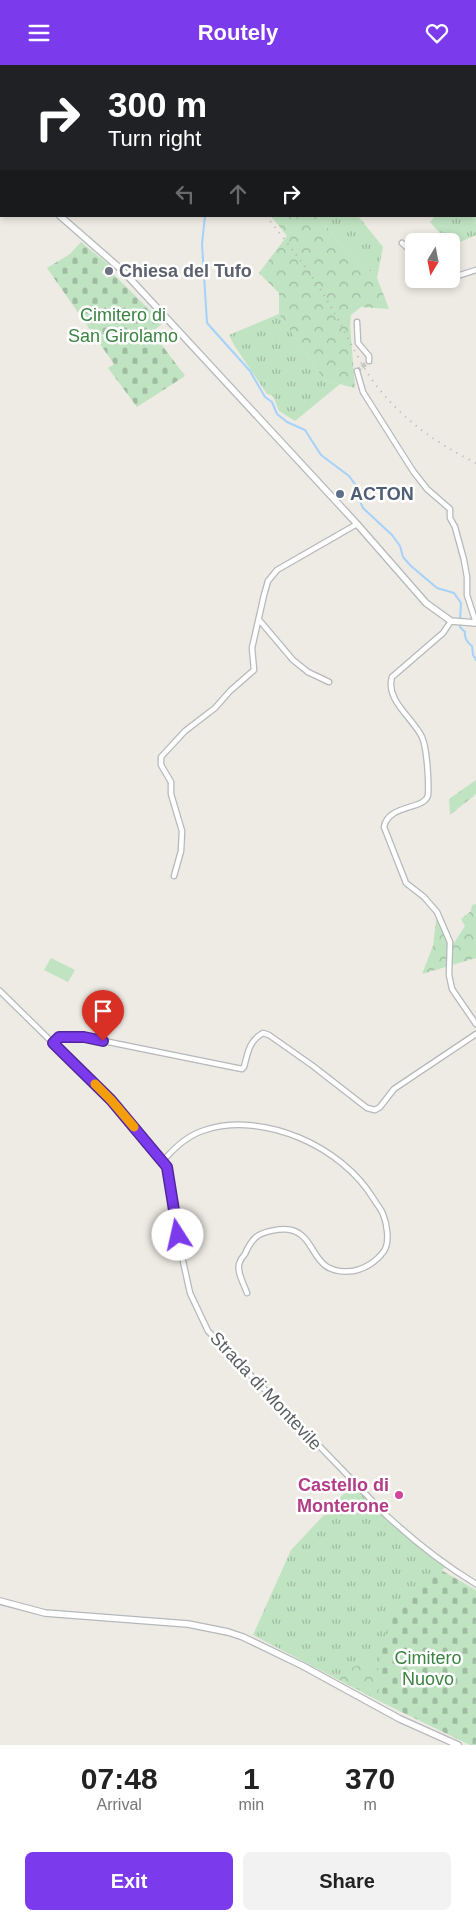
<!DOCTYPE html>
<style>
:root{--surface:#fff;--page:#f2f2f2;--text:#222;--muted:#767676;--accent:#7c3aed}
body{margin:0;font-family:Helvetica,sans-serif;background:var(--page);color:var(--text);height:100vh;display:flex;flex-direction:column;font-size:19px;white-space:nowrap}
*{box-sizing:border-box;margin:0}
p{font-size:16px;color:var(--muted)}
.icon{flex:none;width:28px;height:28px;fill:none;stroke:currentColor;stroke-width:2;stroke-linecap:round;stroke-linejoin:round}
.map{position:relative;height:1680px;overflow:hidden}
.drawer{display:flex;flex-direction:column;background:var(--surface);flex:1}
.drawer>*{flex:none}
.hud{position:absolute;left:0px;top:0px;width:476px;height:152px;box-shadow:0 2px 8px #0003;background:#202124;color:#fff;overflow:hidden}
.needle{width:32px;rotate:190deg}
.controls{position:absolute;left:405px;top:168px;display:grid;gap:10px}
.controls a{display:grid;place-items:center;width:55px;height:55px;border-radius:8px;background:var(--surface);box-shadow:0 2px 8px #0003;font-size:25px}
.pin{position:absolute;display:grid;place-items:center;width:42px;height:42px;color:#fff;margin:-51px -21px;border-radius:50% 50% 50% 0;rotate:-45deg;box-shadow:0 0 5px #0007}
.pin .icon{rotate:45deg}
.me{position:absolute;width:55px;margin:-28px;rotate:350deg;stroke-linejoin:round;filter:drop-shadow(0 0 4px #0008)}
.turn{display:flex;align-items:center;gap:18px;height:105px;padding:0 25px;font-size:22px}
.turn .icon{width:65px;height:65px;stroke-width:2.5}
.turn b{display:block;font-size:35px;line-height:42px}
.lanes{display:flex;align-items:center;height:48px;padding:0 25px;background:#0003;justify-content:center;gap:25px;direction:ltr}
.lanes .off{opacity:.35}
.eta{display:flex;justify-content:space-evenly;align-items:center;height:85px;text-align:center}
.eta b{font-size:30px;font-weight:700;line-height:35px}
.primary-button{display:flex;gap:10px;margin-top:auto;padding:10px 25px}
.primary-button a{flex:1;height:58px;border-radius:8px;background:var(--accent);color:#fff;font-size:20px;font-weight:700;line-height:58px;text-align:center}
.primary-button a+a{background:var(--page);color:var(--text)}
header{display:flex;justify-content:space-between;align-items:center;height:65px;padding:0 25px;background:var(--accent);color:#fff;font-size:22px;font-weight:700}
.map>svg:first-child{display:block}
.grass{fill:url(#grass-tufts)}
.forest{fill:url(#forest-crowns)}
.cemetery{fill:url(#cemetery-stones)}
.garden{fill:#c0e3c2}
.lines{fill:none;stroke-linecap:round;stroke-linejoin:round}
.stream{stroke:#a5d1fa;stroke-width:2}
.minor-tunnel{stroke:#c8c8c3;stroke-width:4.5;stroke-dasharray:4.5 2;stroke-linecap:butt}
.minor-casing{stroke:#b5b8bc;stroke-width:7}
.tertiary-casing{stroke:#b5b8bc;stroke-width:8}
.minor{stroke:#fff;stroke-width:4.5}
.tertiary{stroke:#fff;stroke-width:5.5}
.rail{stroke:#b3b4b4;stroke-width:2;stroke-dasharray:1 6;stroke-linecap:butt}
.route-casing{stroke:#51269a;stroke-width:12}
.route{stroke:#7c3aed;stroke-width:9}
.slow{stroke:#f59e0b;stroke-width:9}
.worship-dot{fill:#6b7280;stroke:#fff;stroke-width:2}
.service-dot{fill:#5c6f8a;stroke:#fff;stroke-width:2}
.hotel-dot{fill:#d1479c;stroke:#fff;stroke-width:2}
.labels{text-anchor:middle;stroke-width:5;stroke-linejoin:round;paint-order:stroke}
.worship-label{font-size:18px;font-weight:bold;fill:#5b616d;stroke:#fff;text-anchor:start}
.park-label{font-size:18px;fill:#3a8341;stroke:#fff}
.service-label{font-size:18px;font-weight:bold;fill:#4e5e75;stroke:#fff;text-anchor:start}
.street-label{font-size:18px;fill:#5b5e62;stroke:#fff}
.hotel-label{font-size:18px;font-weight:bold;fill:#b23c85;stroke:#fff;text-anchor:end}
</style>
<header><svg class="icon" aria-label="menu" viewBox="0 0 24 24"><path d="M4 6h16M4 12h16M4 18h16"/></svg>Routely<svg class="icon" aria-label="heart" viewBox="0 0 24 24"><path d="M12 20l-8-8c-3-5 5-10 8-4 3-6 11-1 8 4z"/></svg></header>
<div class="map">
<svg width="476" height="1680" viewBox="0 0 476 1680">
<defs>
<pattern id="grass-tufts" width="24" height="20" patternUnits="userSpaceOnUse" patternTransform="scale(1.25)"><rect width="24" height="20" fill="#c0e3c2"/><path d="M3 7l-1-3M5 7V3M7 7l1-3M15 17l-1-3M17 17v-4M19 17l1-3" fill="none" stroke="#9fbba1"/></pattern>
<pattern id="forest-crowns" width="20" height="18" patternUnits="userSpaceOnUse" patternTransform="scale(1.25)"><rect width="20" height="18" fill="#c0e3c2"/><path d="M2 6a3 3 0 1 1 6 0M12 15a3 3 0 1 1 6 0" fill="none" stroke="#9fbba1"/></pattern>
<pattern id="cemetery-stones" width="16" height="16" patternUnits="userSpaceOnUse" patternTransform="scale(1.25)"><rect width="16" height="16" fill="#c0e3c2"/><path d="M2 7V4a2 2 0 0 1 4 0v3zM10 15v-3a2 2 0 0 1 4 0v3z" fill="#9fbba1"/></pattern>
</defs>
<rect width="100%" height="100%" fill="#edebe3"/>
<g class="grass">
<path d="M 475,27 L 476,170 L 451,181 L 451,176 L 447,176 L 430,157 L 434,153 L 433,151 L 475,151 Z"/>
<path d="M 318,151 L 358,151 L 383,182 L 377,213 L 339,177 Z"/>
<path d="M 279,249 L 324,315 L 340,319 L 295,356 L 279,346 L 273,331 L 267,329 L 234,280 L 229,270 Z"/>
<path d="M 354,1418 L 416,1477 L 447,1501 L 408,1532 L 379,1636 L 253,1570 L 291,1485 Z"/>
</g>
<g class="forest">
<path d="M 271,151 L 318,151 L 339,177 L 377,213 L 389,244 L 361,242 L 351,250 L 350,260 L 355,323 L 324,315 L 279,249 L 279,228 L 259,208 L 287,171 Z"/>
<path d="M 476,715 L 476,729 L 450,750 L 449,734 Z"/>
<path d="M 476,839 L 476,893 L 422,909 L 433,881 L 437,847 L 450,877 L 454,878 L 465,861 L 461,854 L 471,846 L 472,840 Z"/>
<path d="M 358,1600 L 378,1603 L 383,1616 L 408,1650 L 334,1612 Z"/>
</g>
<g class="cemetery">
<path d="M 81,177 L 109,200 L 101,207 L 107,213 L 112,208 L 163,258 L 152,267 L 185,311 L 137,342 L 108,303 L 114,299 L 47,203 L 70,189 Z"/>
<path d="M 441,1505 L 476,1525 L 476,1680 L 470,1680 L 379,1636 C 378,1597 380,1561 408,1532 C 418,1522 431,1514 441,1505 Z"/>
</g>
<path class="garden" d="M 51,893 L 75,905 L 68,917 L 44,905 Z"/>
<g class="lines">
<g class="stream">
<path d="M 71,0 L 71,1"/>
<path d="M 205,151 L 202,179 L 207,258 L 250,306 L 265,332 L 272,337 L 277,349 L 287,357 L 305,365 L 321,390 L 349,411 L 357,422 L 358,432 L 363,443 L 392,470 L 400,481 L 403,492 L 411,501 L 437,523 L 454,528 L 461,538 L 460,555"/>
<path d="M 460,559 L 460,562 L 465,567 C 464,573 467,577 472,581 L 473,590 L 476,595"/>
</g>
<path class="minor-tunnel" d="M 357,306 L 369,296"/>
<g class="minor-casing">
<g id="minor">
<path d="M 33,0 L 37,1"/>
<path d="M 79,0 L 80,1"/>
<path d="M 0,62 L 1,60"/>
<path d="M 402,178 L 414,189"/>
<path d="M 451,213 L 476,205"/>
<path d="M 357,257 L 358,278 L 369,291 L 369,296"/>
<path d="M 357,306 L 363,327 L 413,406 L 427,424 L 450,444 L 450,453 L 455,462 L 464,495 L 467,512 L 467,530 L 476,558"/>
<path d="M 260,556 L 293,595 L 308,607 L 329,617"/>
<path d="M 451,556 L 443,568 L 392,612 C 385,635 413,653 422,672 C 427,683 429,717 428,730 C 425,745 388,739 384,762 L 406,818 L 424,832 L 437,847 L 450,877 L 449,910 L 452,924 L 476,959"/>
<path d="M 174,811 L 181,786 L 182,766 L 171,729 L 171,717 L 161,700 L 161,692 L 185,666 L 215,643 L 230,626 L 254,605 L 252,583 L 264,530 L 268,516 L 277,505 L 357,459"/>
<path d="M 0,926 L 111,1035 L 167,1102 L 181,1187 L 190,1228 L 208,1266 L 386,1450 C 414,1476 443,1499 476,1519"/>
<path d="M 53,978 L 59,972 L 84,972 L 242,1004 L 244,1002 C 248,987 249,976 263,968 L 269,970 L 313,1001 L 367,1043 L 375,1045 L 380,1042 L 394,1024 L 476,969"/>
<path d="M 163,1096 C 174,1083 188,1070 205,1065 C 264,1046 342,1082 373,1133 C 376,1138 381,1144 383,1149 C 387,1159 390,1177 384,1186 C 377,1196 365,1204 353,1206 C 309,1211 319,1172 291,1165 C 282,1163 262,1166 255,1173 C 251,1177 247,1184 245,1189 C 243,1191 240,1196 239,1199 C 237,1208 244,1219 247,1228"/>
</g>
</g>
<g class="tertiary-casing">
<g id="tertiary">
<path d="M 0,103 L 1,104"/>
<path d="M 60,151 L 123,206 L 357,459 L 426,538 L 451,556 L 476,558"/>
<path d="M 0,1536 L 45,1548 L 188,1559 L 228,1567 L 243,1572 L 303,1601 L 400,1654 L 458,1680"/>
</g>
</g>
<use href="#minor" class="minor"/>
<use href="#tertiary" class="tertiary"/>
<g class="rail">
<path d="M 163,0 L 164,1"/>
<path d="M 266,151 C 289,180 313,210 331,242 C 344,264 354,287 368,309 C 395,349 433,377 476,398"/>
</g>
</g>
<g class="lines">
<g class="route-casing">
<path id="route" d="M 103,976 L 84,972 L 59,972 L 53,978 L 111,1035 L 167,1102 L 178,1170"/>
</g>
<use href="#route" class="route"/>
<path class="slow" d="M 95,1019 L 111,1035 L 134,1062"/>
</g>
<circle class="worship-dot" cx="109" cy="206" r="5"/>
<circle class="service-dot" cx="340" cy="429" r="5"/>
<circle class="hotel-dot" cx="399" cy="1430" r="5"/>
<g class="labels">
<g class="worship-label">
<text x="119" y="212">Chiesa del Tufo</text>
</g>
<g class="park-label">
<text x="123" y="256">Cimitero di<tspan x="123" dy="21">San Girolamo</tspan></text>
<text x="428" y="1599">Cimitero<tspan x="428" dy="21">Nuovo</tspan></text>
</g>
<g class="service-label">
<text x="350" y="435">ACTON</text>
</g>
<g class="street-label">
<text transform="translate(266 1326) rotate(47)" y="6">Strada di Montevile</text>
</g>
<g class="hotel-label">
<text x="389" y="1426">Castello di<tspan x="389" dy="21">Monterone</tspan></text>
</g>
</g>
</svg>
<div class="controls">
<a><svg class="needle" viewBox="-14 -14 28 28"><path d="M0-13l5 13h-10z" fill="#e53935"/><path d="M0 13l5-13h-10z" fill="#767676"/></svg></a>
</div>
<div class="pin" style="left:103px;top:976px;background:#d93025"><svg class="icon" aria-label="arrive" viewBox="0 0 24 24"><path d="M6 21V4h12l-3 4 3 4H6"/></svg></div>
<svg class="me" style="left:178px;top:1170px" viewBox="-20 -20 40 40"><circle r="19" fill="#fff"/><path d="M0-13L10 11 0 6-10 11z" fill="#7c3aed"/></svg>
<div class="hud">
<div class="turn"><svg class="icon" aria-label="right" viewBox="0 0 24 24"><path d="M7 20v-9h11M14 6l5 5-5 5"/></svg><div><b>300 m</b>Turn right</div></div>
<div class="lanes"><svg class="icon off" aria-label="left" viewBox="0 0 24 24"><path d="M17 20v-9H6M10 6l-5 5 5 5"/></svg><svg class="icon off" aria-label="ahead" viewBox="0 0 24 24"><path d="M12 20V5M6 11l6-6 6 6"/></svg><svg class="icon" aria-label="right" viewBox="0 0 24 24"><path d="M7 20v-9h11M14 6l5 5-5 5"/></svg></div>
</div>
</div>
<section class="drawer">
<div class="eta">
<div><b>07:48</b><p>Arrival</p></div>
<div><b>1</b><p>min</p></div>
<div><b>370</b><p>m</p></div>
</div>
<div class="primary-button"><a>Exit</a><a>Share</a></div>
</section>
